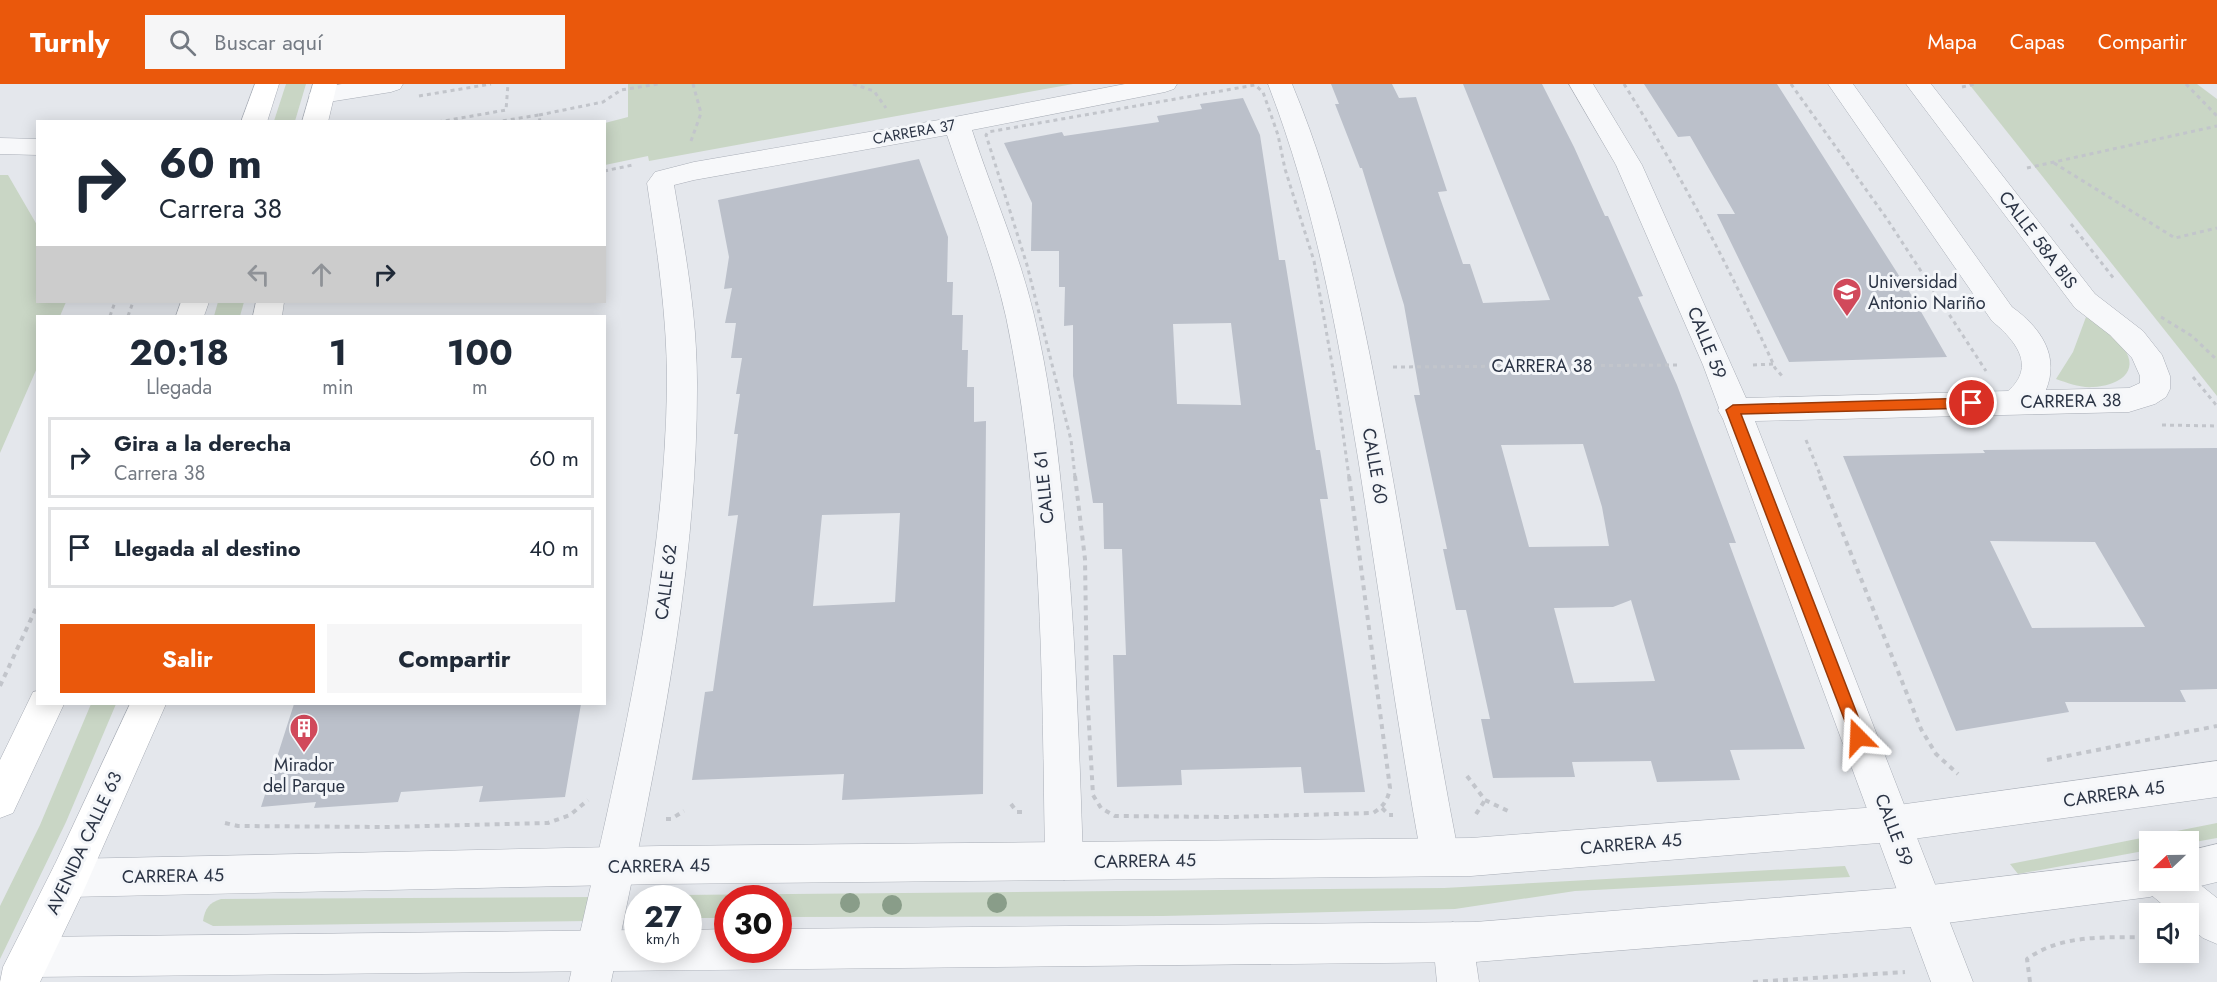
<!DOCTYPE html>
<html lang="es">
<meta charset="utf-8">
<style>
:root{--surface:#fff;--page:#f6f6f7;--text:#1f2937;--muted:#747a83;--line:#e0e1e3;--accent:#ea580c}
body{margin:0;font-family:Jost,sans-serif;background:var(--page);color:var(--text);height:100vh;display:flex;flex-direction:column;font-size:22px;white-space:nowrap}
*{box-sizing:border-box;margin:0}
p{font-size:20px;color:var(--muted)}
.icon{flex:none;width:33px;height:33px;fill:none;stroke:currentColor;stroke-width:2;stroke-linecap:round;stroke-linejoin:round}
.map{position:relative;flex:1;overflow:hidden}
.panel{position:absolute;left:36px;top:231px;width:570px;height:390px;display:flex;flex-direction:column;background:var(--surface);border-radius:0px;box-shadow:0 3px 15px #0003}
.panel>*{flex:none}
.banner{position:absolute;left:36px;top:36px;width:570px;height:183px;border-radius:0px;box-shadow:0 3px 15px #0003;background:#fff;color:var(--text);overflow:hidden}
.needle{width:39px;rotate:248deg}
.tools{position:absolute;left:2139px;top:747px;display:grid;gap:12px}
.tools a{display:grid;place-items:center;width:60px;height:60px;border-radius:0px;background:var(--surface);box-shadow:0 3px 15px #0003;font-size:30px}
.speed{position:absolute;left:624px;top:801px;display:flex;gap:12px;font-size:30px;font-weight:700;text-align:center}
.speed>*{display:grid;place-content:center;width:78px;height:78px;border-radius:50%;background:var(--surface);box-shadow:0 3px 15px #0003;line-height:1}
.speed small{font-size:15px;font-weight:400}
.speed .limit{border:9px solid #d22;background:#fff;color:#111}
.pin{position:absolute;display:grid;place-items:center;width:51px;height:51px;color:#fff;margin:-26px;border:3px solid #fff;border-radius:50%;box-shadow:0 2px 6px #0007}
.me{position:absolute;width:66px;margin:-33px;rotate:339deg;stroke-linejoin:round;filter:drop-shadow(0 0 4px #0008)}
.turn{display:flex;align-items:center;gap:21px;height:126px;padding:0 24px;font-size:27px}
.turn .icon{width:78px;height:78px;stroke-width:2.5}
.turn b{display:block;font-size:42px;line-height:51px}
.lanes{display:flex;align-items:center;height:57px;padding:0 24px;background:#0003;justify-content:center;gap:30px;direction:ltr}
.lanes .off{opacity:.35}
.eta{display:flex;justify-content:space-evenly;align-items:center;height:102px;text-align:center}
.eta b{font-size:36px;font-weight:700;line-height:42px}
.cta{display:flex;gap:12px;margin-top:auto;padding:12px 24px}
.cta a{flex:1;height:69px;border-radius:0px;background:var(--accent);color:#fff;font-size:24px;font-weight:700;line-height:69px;text-align:center}
.cta a+a{background:var(--page);color:var(--text)}
ul{padding:0;list-style:none}
li{display:flex;align-items:center;gap:18px;height:81px;margin:0 12px 9px;padding:0 12px;border:3px solid var(--line);border-radius:0px}
li div{flex:1}
li b{display:block;font-size:22px}
li em{font-style:normal}
header{display:flex;align-items:center;gap:36px;box-sizing:border-box;height:84px;padding:0 30px;background:var(--accent);color:#fff}
header strong{font-size:28px}
nav{display:flex;gap:33px;margin-inline-start:auto;font-size:21px}
.search{width:420px;height:54px;background:var(--page);display:flex;align-items:center;gap:15px;box-sizing:border-box;padding:0 21px;border-radius:0px;color:var(--muted);font-size:22px}
.map>svg:first-child{display:block}
.green{fill:#c9d6c5}
.building{fill:#bbc0ca;fill-rule:evenodd}
.lines{fill:none;stroke-linecap:round;stroke-linejoin:round}
.minor-casing{stroke:#a9aeb7;stroke-width:1}
.tertiary-casing{stroke:#a9aeb7;stroke-width:1}
.secondary-casing{stroke:#a9aeb7;stroke-width:1}
.path-far1{stroke:#c2c5cb;stroke-width:3;stroke-dasharray:4 4;stroke-linecap:butt}
.path{stroke:#c2c5cb;stroke-width:4;stroke-dasharray:5 5;stroke-linecap:butt}
.minor{fill:#f7f8fa;fill-rule:evenodd}
.tertiary{fill:#f7f8fa;fill-rule:evenodd}
.secondary{fill:#fff;fill-rule:evenodd}
.tree{fill:#899d89}
.route{fill:#ea580c;stroke:#983908;stroke-width:1.5}
.labels{text-anchor:middle;stroke-width:6;stroke-linejoin:round;paint-order:stroke}
.far-street-label{font-size:15px;fill:#2b3445;stroke:#f4f6f9}
.street-label{font-size:18px;fill:#2b3445;stroke:#f4f6f9}
.poi-label{font-size:18px;fill:#2b3445;stroke:#f4f6f9;text-anchor:start}
</style>
<header>
<strong>Turnly</strong>
<div class="search"><svg class="icon" aria-label="search" viewBox="0 0 24 24"><circle cx="10" cy="10" r="6"/><path d="M15 15l6 6"/></svg>Buscar aquí</div>
<nav><a>Mapa</a><a>Capas</a><a>Compartir</a></nav>
</header>
<div class="map">
<svg width="2217" height="898" viewBox="0 0 2217 898">
<rect width="100%" height="100%" fill="#e4e7ec"/>
<g class="green">
<path d="M 286,0 L 306,0 L 295,37 L 274,37 Z"/>
<path d="M 628,0 L 1073,0 L 649,77 L 648,72 L 605,81 L 605,39 L 628,33 Z"/>
<path d="M 1969,0 L 2197,0 L 2217,15 L 2217,312 Z"/>
<path d="M 0,91 L 8,91 L 37,141 L 38,218 L 66,218 L 60,232 L 38,232 L 37,284 L 0,369 Z"/>
<path d="M 218,218 L 244,218 L 240,232 L 214,232 Z"/>
<path d="M 2086,233 C 2099,241 2114,250 2123,263 C 2142,289 2116,302 2093,303 C 2080,304 2068,299 2056,295 L 2073,268 Z"/>
<path d="M 91,620 L 116,620 L 66,738 L 0,875 L 0,822 L 40,741 Z"/>
<path d="M 2217,739 L 2217,754 L 2189,759 L 2150,758 L 2149,766 L 2018,790 L 2010,780 Z"/>
<path d="M 1845,782 L 1850,793 L 1575,807 L 1455,825 L 1163,832 L 779,833 L 778,814 L 728,814 L 727,834 L 689,834 L 688,814 L 667,814 L 678,811 L 1444,804 Z"/>
<path d="M 596,813 L 590,837 L 213,842 L 203,837 C 205,824 209,819 221,815 Z"/>
</g>
<g class="building">
<path d="M 1331,0 L 1392,0 L 1399,14 L 1416,13 L 1447,107 L 1438,108 L 1463,180 L 1470,180 L 1483,219 L 1550,216 L 1463,0 L 1542,0 L 1574,63 L 1605,132 L 1608,132 L 1643,212 L 1638,213 L 1677,301 L 1736,459 L 1729,459 L 1805,665 L 1730,666 L 1740,696 L 1657,698 L 1651,677 L 1572,678 L 1575,693 L 1493,694 L 1481,635 L 1490,635 L 1466,526 L 1456,526 L 1443,465 L 1447,465 L 1414,311 L 1420,311 L 1404,221 L 1362,84 L 1360,84 L 1335,20 L 1339,20 ZM 1583,360 L 1602,423 L 1609,462 L 1529,463 L 1501,361 ZM 1631,516 L 1655,597 L 1574,599 L 1554,524 L 1613,523 Z"/>
<path d="M 1644,0 L 1777,0 L 1912,212 L 1947,273 L 1789,278 L 1717,130 L 1735,130 L 1690,52 L 1678,53 Z"/>
<path d="M 1243,14 L 1260,51 L 1279,176 L 1285,176 L 1316,366 L 1320,366 L 1328,415 L 1320,415 L 1365,708 L 1304,709 L 1301,683 L 1181,686 L 1182,701 L 1117,703 L 1113,571 L 1126,571 L 1122,465 L 1104,465 L 1103,419 L 1093,419 L 1073,292 L 1073,241 L 1064,242 L 1065,203 L 1059,203 L 1059,167 L 1031,167 L 1032,119 L 1004,59 L 1062,48 L 1064,52 L 1159,38 L 1157,32 L 1202,25 L 1200,20 ZM 1231,239 L 1241,321 L 1177,320 L 1173,240 Z"/>
<path d="M 919,75 L 948,153 L 947,198 L 953,198 L 952,231 L 963,231 L 962,266 L 968,266 L 967,303 L 974,303 L 974,338 L 986,337 L 983,710 L 842,716 L 844,690 L 692,696 L 705,608 L 713,607 L 738,431 L 728,432 L 738,350 L 734,350 L 740,310 L 736,310 L 742,274 L 731,274 L 736,239 L 725,239 L 732,204 L 724,205 L 729,173 L 718,116 ZM 900,429 L 895,518 L 813,522 L 822,431 Z"/>
<path d="M 2217,364 L 2217,605 L 2180,606 L 2186,618 L 2065,618 L 2069,628 L 1956,647 L 1843,372 L 1985,369 L 1983,366 ZM 1990,457 L 2095,458 L 2145,543 L 2032,544 Z"/>
<path d="M 294,620 L 581,620 L 565,713 L 479,718 L 483,702 L 401,708 L 398,718 L 314,724 L 316,718 L 261,723 Z"/>
</g>
<g class="lines">
<g class="minor-casing">
<g id="minor">
<path d="M 342,0 L 403,0 L 400,5 L 391,8 L 322,19 L 313,17 L 309,11 L 313,5 Z"/>
<path d="M 1125,0 L 1177,0 L 1174,5 L 1165,8 L 972,46 C 992,108 1019,167 1034,231 C 1048,289 1056,350 1062,410 C 1075,532 1079,654 1083,777 L 1078,790 L 1064,796 L 1050,790 L 1045,777 C 1042,596 1043,410 1006,233 C 992,170 967,111 947,51 L 694,96 L 674,101 C 685,166 697,231 697,298 C 698,501 651,700 611,898 L 569,898 C 613,701 665,501 667,298 C 667,231 657,165 647,99 L 655,88 L 694,78 L 939,36 Z"/>
<path d="M 1268,0 L 1292,0 C 1342,120 1366,246 1389,373 C 1413,506 1433,640 1459,772 L 1454,785 L 1440,791 L 1426,785 L 1421,772 C 1397,640 1379,506 1358,374 C 1337,246 1315,121 1268,0 Z"/>
<path d="M 1569,0 L 1593,0 L 1642,81 L 1746,314 L 2008,307 C 2037,282 2015,256 1992,237 L 1828,0 L 1853,0 L 2012,223 C 2040,243 2060,271 2046,306 L 2129,304 L 2140,299 L 2140,292 L 2132,274 L 2110,251 L 2075,224 L 1906,0 L 1931,0 L 2095,210 L 2143,247 L 2162,271 L 2170,292 L 2170,305 L 2166,313 L 2155,320 L 2129,328 L 1755,337 L 1973,898 L 1931,898 L 1723,335 L 1718,326 L 1719,324 L 1703,281 L 1616,81 Z"/>
<path d="M 0,54 L 38,55 L 38,71 L 0,70 Z"/>
<path d="M 2150,784 L 2150,796 L 2188,796 L 2188,791 L 2217,814 L 2217,860 L 2203,854 L 2188,842 L 2188,830 L 2174,830 L 2150,810 L 2144,796 Z"/>
<path d="M 1453,838 L 1467,844 L 1473,858 L 1479,898 L 1437,898 L 1433,858 L 1439,844 Z"/>
</g>
</g>
<g class="tertiary-casing">
<g id="tertiary">
<path d="M 2217,677 L 2217,713 L 1891,758 L 1471,792 L 660,800 L 69,813 L 55,808 L 49,794 L 55,780 L 69,775 L 660,762 L 1471,754 L 1891,722 Z"/>
<path d="M 2217,760 L 2217,798 L 2188,805 L 2174,800 L 2173,796 L 2188,796 L 2188,767 Z"/>
<path d="M 2150,775 L 2150,796 L 2169,796 L 2164,808 L 2150,813 L 1923,842 L 1475,878 L 30,893 L 16,887 L 10,873 L 16,859 L 30,853 L 638,846 L 638,866 L 688,866 L 688,846 L 728,845 L 728,866 L 778,866 L 778,845 L 1475,838 L 1923,802 Z"/>
</g>
</g>
<g class="secondary-casing">
<g id="secondary">
<path d="M 255,0 L 279,0 L 267,38 L 241,38 Z"/>
<path d="M 313,0 L 337,0 L 328,38 L 302,38 Z"/>
<path d="M 181,218 L 209,218 L 204,232 L 176,232 Z"/>
<path d="M 256,218 L 284,218 L 282,232 L 253,232 Z"/>
<path d="M 38,607 L 38,620 L 64,620 L 13,729 L 0,734 L 0,676 L 33,608 Z"/>
<path d="M 130,620 L 166,620 L 83,808 L 40,898 L 0,898 L 3,883 L 55,780 Z"/>
</g>
</g>
<g class="path-far1">
<path d="M 853,0 L 874,7 L 886,24"/>
<path d="M 1624,0 C 1681,91 1731,186 1775,284 L 1783,293"/>
<path d="M 1791,0 L 1887,135 L 1986,287"/>
<path d="M 2186,0 L 2217,32"/>
<path d="M 1962,3 L 1975,0"/>
<path d="M 419,12 L 491,0"/>
<path d="M 539,31 L 603,18 L 621,6 L 658,0"/>
<path d="M 438,38 L 506,26 L 508,0"/>
<path d="M 495,38 L 539,31 L 540,38"/>
<path d="M 691,57 L 701,29 L 693,0"/>
<path d="M 2054,79 L 2175,154 L 2217,144"/>
<path d="M 2027,84 L 2217,42"/>
<path d="M 604,87 L 633,81"/>
<path d="M 2071,140 L 2115,196"/>
<path d="M 110,232 L 115,218"/>
<path d="M 128,232 L 133,218"/>
<path d="M 2161,233 L 2192,252 L 2217,276"/>
<path d="M 1753,281 L 1774,280"/>
<path d="M 1393,283 L 1680,281"/>
<path d="M 2193,293 L 2217,322"/>
<path d="M 2162,341 L 2217,342"/>
<path d="M 1806,356 L 1821,393"/>
<path d="M 1075,393 L 1071,356 L 1027,181 L 986,51 L 988,48 L 1255,1 L 1263,8 L 1278,51 L 1285,85 L 1314,177 L 1339,320 L 1349,393"/>
</g>
<g class="path">
<path d="M 1075,392 L 1085,475 L 1087,606 L 1093,711 L 1101,724 L 1115,732 L 1230,733 L 1373,729 C 1383,723 1388,716 1390,704 L 1349,392"/>
<path d="M 1820,392 L 1921,645 L 1936,670 L 1958,690"/>
<path d="M 0,602 L 38,520"/>
<path d="M 2047,676 L 2217,642"/>
<path d="M 1467,692 L 1485,716 L 1510,728"/>
<path d="M 1011,720 L 1017,728 L 1025,728"/>
<path d="M 1382,724 L 1389,731 L 1393,731"/>
<path d="M 1476,730 L 1485,716"/>
<path d="M 666,735 L 671,735 L 684,727"/>
<path d="M 225,739 L 238,742 L 386,743 L 548,739 L 570,731 L 588,716"/>
<path d="M 1753,898 L 1905,888"/>
<path d="M 2030,898 L 2027,875 C 2063,849 2108,854 2150,853"/>
</g>
<use href="#minor" class="minor"/>
<use href="#tertiary" class="tertiary"/>
<use href="#secondary" class="secondary"/>
</g>
<g class="tree">
<circle cx="850" cy="819" r="10"/>
<circle cx="997" cy="819" r="10"/>
<circle cx="892" cy="821" r="10"/>
</g>
<path class="route" d="M 1972,314 L 1979,319 L 1972,324 L 1741,330 L 1866,653 L 1864,658 L 1858,660 L 1853,658 L 1851,653 L 1726,326 L 1733,321 Z"/>
<defs>
<g id="university-pin" transform="scale(1.5)"><path d="M0 17L-7.5 6A9.5 9.5 0 1 1 7.5 6Z" fill="#d1495b" stroke="#f4f6f9"/><path d="M0-5L7-2L0 1L-7-2ZM-4 1L0 2.5L4 1V4Q0 6-4 4Z" fill="#fff"/></g>
<g id="building-pin" transform="scale(1.5)"><path d="M0 17L-7.5 6A9.5 9.5 0 1 1 7.5 6Z" fill="#d1495b" stroke="#f4f6f9"/><path d="M-4-6H4V6H1V3H-1V6H-4ZM-2.5-4.3h1.7v1.8h-1.7ZM.8-4.3h1.7v1.8H.8ZM-2.5-1h1.7V.8h-1.7ZM.8-1h1.7V.8H.8Z" fill="#fff"/></g>
</defs>
<g fill-rule="evenodd">
<use href="#university-pin" x="1847" y="208"/>
<use href="#building-pin" x="304" y="644"/>
</g>
<g class="labels">
<g class="far-street-label">
<text transform="translate(914 48) rotate(-10)" y="5">CARRERA 37</text>
</g>
<g class="street-label">
<text transform="translate(2038 156) rotate(53)" y="6">CALLE 58A BIS</text>
<text transform="translate(1707 259) rotate(68)" y="6">CALLE 59</text>
<text x="1542" y="288">CARRERA 38</text>
<text transform="translate(2071 317) rotate(-1)" y="6">CARRERA 38</text>
<text transform="translate(1375 382) rotate(80)" y="6">CALLE 60</text>
<text transform="translate(1044 403) rotate(-96)" y="6">CALLE 61</text>
<text transform="translate(666 498) rotate(-83)" y="6">CALLE 62</text>
<text transform="translate(2114 710) rotate(-8)" y="6">CARRERA 45</text>
<text transform="translate(1894 746) rotate(69)" y="6">CALLE 59</text>
<text transform="translate(84 759) rotate(-65)" y="6">AVENIDA CALLE 63</text>
<text transform="translate(1631 760) rotate(-5)" y="6">CARRERA 45</text>
<text transform="translate(1145 777) rotate(-1)" y="6">CARRERA 45</text>
<text transform="translate(659 782) rotate(-1)" y="6">CARRERA 45</text>
<text transform="translate(173 792) rotate(-1)" y="6">CARRERA 45</text>
</g>
<g class="poi-label">
<text x="1868" y="204">Universidad<tspan x="1868" dy="21">Antonio Nariño</tspan></text>
<text x="304" y="687" text-anchor="middle">Mirador<tspan x="304" dy="21">del Parque</tspan></text>
</g>
</g>
</svg>
<div class="tools">
<a><svg class="needle" viewBox="-14 -14 28 28"><path d="M0-13l5 13h-10z" fill="#e53935"/><path d="M0 13l5-13h-10z" fill="#747a83"/></svg></a>
<a><svg class="icon" aria-label="sound" viewBox="0 0 24 24"><path d="M4 9h4l5-4v14l-5-4H4zM17 9q2 3 0 6"/></svg></a>
</div>
<div class="speed"><div>27<small>km/h</small></div><div class="limit">30</div></div>
<div class="pin" style="left:1972px;top:319px;background:#d93025"><svg class="icon" aria-label="arrive" viewBox="0 0 24 24"><path d="M6 21V4h12l-3 4 3 4H6"/></svg></div>
<svg class="me" style="left:1858px;top:653px" viewBox="-20 -20 40 40"><path d="M0-17L14 15 0 8-14 15z" fill="#ea580c" stroke="#fff" stroke-width="4"/></svg>
<div class="banner">
<div class="turn"><svg class="icon" aria-label="right" viewBox="0 0 24 24"><path d="M7 20v-9h11M14 6l5 5-5 5"/></svg><div><b>60 m</b>Carrera 38</div></div>
<div class="lanes"><svg class="icon off" aria-label="left" viewBox="0 0 24 24"><path d="M17 20v-9H6M10 6l-5 5 5 5"/></svg><svg class="icon off" aria-label="ahead" viewBox="0 0 24 24"><path d="M12 20V5M6 11l6-6 6 6"/></svg><svg class="icon" aria-label="right" viewBox="0 0 24 24"><path d="M7 20v-9h11M14 6l5 5-5 5"/></svg></div>
</div>
<section class="panel">
<div class="eta">
<div><b>20:18</b><p>Llegada</p></div>
<div><b>1</b><p>min</p></div>
<div><b>100</b><p>m</p></div>
</div>
<ul>
<li><svg class="icon" aria-label="right" viewBox="0 0 24 24"><path d="M7 20v-9h11M14 6l5 5-5 5"/></svg><div><b>Gira a la derecha</b><p>Carrera 38</p></div><em>60 m</em></li>
<li><svg class="icon" aria-label="arrive" viewBox="0 0 24 24"><path d="M6 21V4h12l-3 4 3 4H6"/></svg><div><b>Llegada al destino</b></div><em>40 m</em></li>
</ul>
<div class="cta"><a>Salir</a><a>Compartir</a></div>
</section>
</div>
